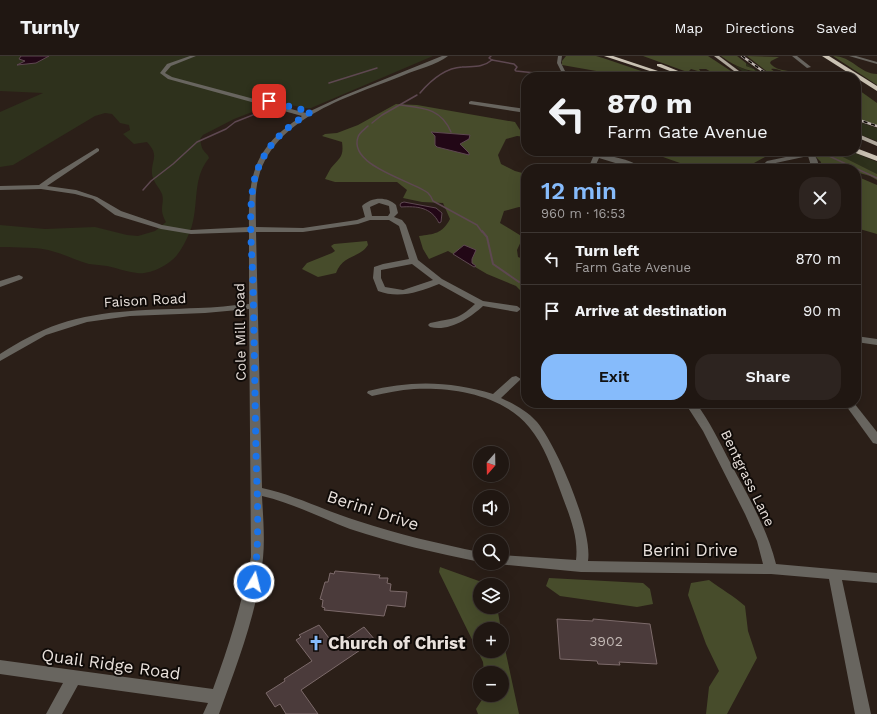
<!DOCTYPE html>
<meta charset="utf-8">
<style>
:root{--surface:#201712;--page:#2d2420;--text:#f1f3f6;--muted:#a29f9f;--line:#3d3632;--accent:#86bbfb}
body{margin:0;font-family:"Work Sans",sans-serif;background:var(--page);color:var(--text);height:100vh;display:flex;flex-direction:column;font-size:15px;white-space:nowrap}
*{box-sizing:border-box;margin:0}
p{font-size:13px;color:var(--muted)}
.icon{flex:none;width:22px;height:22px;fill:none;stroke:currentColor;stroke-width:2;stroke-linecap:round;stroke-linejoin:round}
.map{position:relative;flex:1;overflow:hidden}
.sheet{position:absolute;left:521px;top:108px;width:340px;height:244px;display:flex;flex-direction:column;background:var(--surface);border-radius:16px;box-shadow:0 4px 16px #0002,0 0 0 1px var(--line)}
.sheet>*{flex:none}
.hud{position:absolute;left:521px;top:16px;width:340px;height:84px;border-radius:16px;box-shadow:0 4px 16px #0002,0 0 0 1px var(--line);background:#201712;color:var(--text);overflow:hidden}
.needle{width:26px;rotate:200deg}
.tools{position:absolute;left:473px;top:390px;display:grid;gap:8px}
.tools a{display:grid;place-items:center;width:36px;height:36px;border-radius:50%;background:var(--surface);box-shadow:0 4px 16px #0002,0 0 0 1px var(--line);font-size:20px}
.pin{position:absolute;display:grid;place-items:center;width:34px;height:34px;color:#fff;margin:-17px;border-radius:8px;box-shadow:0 2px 6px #0006}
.me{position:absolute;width:44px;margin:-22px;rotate:8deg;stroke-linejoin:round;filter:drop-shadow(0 0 3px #0008)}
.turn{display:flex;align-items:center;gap:14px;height:84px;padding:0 20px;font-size:18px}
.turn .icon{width:52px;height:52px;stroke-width:2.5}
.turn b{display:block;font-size:28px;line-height:34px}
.round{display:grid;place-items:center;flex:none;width:42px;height:42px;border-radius:16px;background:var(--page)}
.head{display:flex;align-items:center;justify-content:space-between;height:68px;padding:0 20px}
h1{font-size:24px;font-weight:600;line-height:30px;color:var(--accent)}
.primary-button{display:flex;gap:8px;margin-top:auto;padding:8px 20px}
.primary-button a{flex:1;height:46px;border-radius:16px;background:var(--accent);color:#111;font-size:16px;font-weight:600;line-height:46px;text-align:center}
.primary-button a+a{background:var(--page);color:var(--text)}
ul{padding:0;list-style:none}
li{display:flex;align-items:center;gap:12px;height:52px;padding:0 20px;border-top:1px solid var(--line)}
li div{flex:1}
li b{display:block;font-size:15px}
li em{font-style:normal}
header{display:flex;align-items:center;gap:24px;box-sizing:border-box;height:56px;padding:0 20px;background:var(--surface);border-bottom:1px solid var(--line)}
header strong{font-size:19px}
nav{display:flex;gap:22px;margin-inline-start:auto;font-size:14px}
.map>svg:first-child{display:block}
.green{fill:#2e311c}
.forest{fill:#474c2b}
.water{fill:#220716;stroke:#5e4851}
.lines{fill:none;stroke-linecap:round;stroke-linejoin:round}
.stream-far1{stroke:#5e4851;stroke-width:1.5}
.stream{stroke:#5e4851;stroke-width:2}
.building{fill:#4b3b3b;stroke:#7c6a6a}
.minor{fill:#68655f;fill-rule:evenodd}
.major{fill:#afa89c;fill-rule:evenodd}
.highway{fill:#cbc3b4;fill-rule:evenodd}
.rail-casing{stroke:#bfb6b1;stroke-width:2.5}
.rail{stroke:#100b08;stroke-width:1.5;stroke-dasharray:4;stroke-linecap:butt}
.route{stroke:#1a73e8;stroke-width:7;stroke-dasharray:0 12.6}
.labels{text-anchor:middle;stroke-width:4;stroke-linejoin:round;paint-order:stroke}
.street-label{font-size:14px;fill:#e9e1dc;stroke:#100b08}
.near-number-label{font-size:14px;fill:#c2b8b4}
.near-street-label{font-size:17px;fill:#e9e1dc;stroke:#100b08}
.near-poi-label{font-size:17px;font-weight:bold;fill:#e9e1dc;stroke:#100b08;text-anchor:start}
</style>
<header>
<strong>Turnly</strong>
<nav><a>Map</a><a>Directions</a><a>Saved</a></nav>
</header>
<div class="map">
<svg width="877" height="658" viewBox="0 0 877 658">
<rect width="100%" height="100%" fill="#2b1f18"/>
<g class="green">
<path d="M 0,0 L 433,0 L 311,52 L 304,52 L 278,46 L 234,63 L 203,79 L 200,83 C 201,86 201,92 204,95 C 206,98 208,98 209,102 C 190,125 201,154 188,180 C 185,186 182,193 177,199 C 169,209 150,219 137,217 C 127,216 117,212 107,210 C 101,209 95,209 89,208 C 77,205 66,199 55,196 C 37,190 18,192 0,191 L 0,169 L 45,173 L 95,171 L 127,179 L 138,180 L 155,175 L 166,166 C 158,152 165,148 162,138 C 159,131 153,126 152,118 C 151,103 160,100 147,86 L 134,88 L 123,78 L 130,74 L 129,69 L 120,67 L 112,58 L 105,57 L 95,60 L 13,109 L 0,111 L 0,56 L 43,37 L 0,35 Z"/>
<path d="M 746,7 L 766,21 L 750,21 L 734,9 L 749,15 L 754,13 L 746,10 Z"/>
<path d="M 856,65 L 877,72 L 877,85 L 856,77 Z"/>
<path d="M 831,95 L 850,95 L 877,106 L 877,118 Z"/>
</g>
<g class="forest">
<path d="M 566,0 L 596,0 L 603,2 L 659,21 C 651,21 643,17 636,18 L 636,21 L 625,21 L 619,19 L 562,9 L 562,5 Z"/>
<path d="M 643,0 L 708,0 L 740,21 L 714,21 L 713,17 L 706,13 L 699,13 L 701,16 L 691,13 L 689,15 L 700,18 L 701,21 Z"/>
<path d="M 721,0 L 737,0 L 746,7 L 746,10 L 754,13 L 755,15 C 744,15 729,6 721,0 Z"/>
<path d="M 747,0 L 779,1 L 771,5 L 770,7 C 774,13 784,15 791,15 C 783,18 778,11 771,13 L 779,19 L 790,21 L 774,21 Z"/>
<path d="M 833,0 C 852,0 860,18 877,18 L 877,29 Z"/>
<path d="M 856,32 L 877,47 L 877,69 L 856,62 Z"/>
<path d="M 396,48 L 417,49 L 515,66 L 520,74 L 526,75 L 526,81 L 517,80 L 506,83 L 498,99 L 501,108 L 515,115 L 526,118 L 526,152 L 519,151 L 504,155 L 500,167 L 523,181 L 517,194 L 518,201 L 526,204 L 526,240 L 516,230 L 487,218 L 448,195 L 429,203 L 423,193 L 419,180 C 434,178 442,178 450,163 L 443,147 L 422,146 L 403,142 L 407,134 L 397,126 L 335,126 L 325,123 C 327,119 329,115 331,112 C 340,101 344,101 342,86 L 322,80 L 325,78 L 337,77 L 358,69 Z"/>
<path d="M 646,95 L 779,95 L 780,97 L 765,101 L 743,113 L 697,113 Z"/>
<path d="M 810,95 L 831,95 L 877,118 L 877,124 L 870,120 L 856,116 L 856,113 L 849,113 L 839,108 L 845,113 L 819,113 L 821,106 Z"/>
<path d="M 856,120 L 877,129 L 877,178 L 856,172 Z"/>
<path d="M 367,185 L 368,189 C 359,203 343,198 336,217 L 318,221 L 302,213 L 307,207 L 332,197 L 335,195 L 331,190 L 334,188 Z"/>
<path d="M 440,511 L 490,529 L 480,529 L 480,551 L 497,551 L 501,573 L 480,573 L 480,595 L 502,595 L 502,579 L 519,658 L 478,658 L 476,653 L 485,639 L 502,639 L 502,617 L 484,617 L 483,606 L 439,516 Z"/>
<path d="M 549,522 L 643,527 L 650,533 L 653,548 L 637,551 L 560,540 L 546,530 Z"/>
<path d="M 709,524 C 721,533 734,540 745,550 L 748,575 L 757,602 L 727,658 L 706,658 L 709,631 L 719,615 L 706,588 L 688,539 L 691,527 Z"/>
</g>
<g class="water">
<path d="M 21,0 L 49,0 L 36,7 L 17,9 L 25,5 L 19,3 Z"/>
<path d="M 431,76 L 470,79 L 469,83 L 460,88 L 469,97 L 469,99 L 437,91 L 435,89 L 435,80 Z"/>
<path d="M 404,146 L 436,152 L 442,157 L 441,166 L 439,167 C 431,151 417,150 401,151 L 400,149 L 401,147 Z"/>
<path d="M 464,189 L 476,194 L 472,203 L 472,207 L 476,210 L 474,211 L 453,198 Z"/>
</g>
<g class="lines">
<g class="stream-far1">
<path d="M 491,0 L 489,2 L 492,4"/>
<path d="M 492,4 L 514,8 L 517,11 L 515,14 L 516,15 L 545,18 L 552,21"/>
<path d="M 329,27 L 377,12"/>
<path d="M 420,37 C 431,24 445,12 462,11 C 474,10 482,12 492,4"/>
<path d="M 400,49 C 423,52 441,52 451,76"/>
<path d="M 372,67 L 382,59 L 417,39"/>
<path d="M 368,70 C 365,73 359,77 358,81 C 348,110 413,125 428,137 C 430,139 432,142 433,145 L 477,169 L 482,176"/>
<path d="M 818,95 L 877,122"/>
<path d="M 143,134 L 151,125 L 173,108 L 197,86 L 226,73 L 235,66 L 263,55 L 261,50"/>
</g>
<path class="stream" d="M 482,175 L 487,181 L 493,208 L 519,226"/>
</g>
<g class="building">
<path d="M 335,515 L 380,519 L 379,522 L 388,522 L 387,527 L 391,528 L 390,535 L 407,536 L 405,551 L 387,549 L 384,560 L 324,554 L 325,552 L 322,551 L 323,544 L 320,543 L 325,526 L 328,526 L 330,517 L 334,518 Z"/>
<path d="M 557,563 L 593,565 L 593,563 L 650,568 L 657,608 L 619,606 L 620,609 L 598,608 L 597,605 L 560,603 Z"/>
<path d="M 319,569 L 335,590 L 364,571 L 375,584 L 301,634 L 318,658 L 286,658 L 280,648 L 275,651 L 266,637 L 285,625 L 284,623 L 312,605 L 296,584 L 301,581 L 299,579 Z"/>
</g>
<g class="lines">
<g class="minor">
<path d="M 190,0 L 196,0 L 171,10 L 165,17 L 172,21 L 306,57 L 343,40 L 442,0 L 448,0 C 436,9 418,13 404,19 C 352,40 276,60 259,120 C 254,136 256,154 256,171 L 303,172 L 357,164 L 365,161 L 362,150 C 371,141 387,140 396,149 L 398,157 L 394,161 L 402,164 L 406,169 L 418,204 L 442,223 L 483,245 L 517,250 L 521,253 L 517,256 L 483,250 C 470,262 449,276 430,271 L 428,269 L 430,267 C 452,262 457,265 475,248 L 439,228 C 419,236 399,243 378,235 L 373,222 L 374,211 L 383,208 L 409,203 L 399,170 L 389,164 L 370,164 L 358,168 L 303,176 L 256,176 L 262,432 C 295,439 325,455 358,465 C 398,478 439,488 480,496 L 480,506 C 436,497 392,487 350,473 C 321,462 293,447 262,440 C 263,460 265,482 263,502 C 258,555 237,608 219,658 L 203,658 L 208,647 L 78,629 L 62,658 L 46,658 L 63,627 L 0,618 L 0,604 L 213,633 C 229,590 242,547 251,501 L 249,253 L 205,257 L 130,260 L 87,266 L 46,279 L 0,305 L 0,298 C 19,286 38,275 59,268 C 105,253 151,254 198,252 C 215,252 232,249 249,248 L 249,176 L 191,178 L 161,173 L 115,159 L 93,143 L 75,138 L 41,133 L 0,134 L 0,130 L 39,129 L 53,119 L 97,92 L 99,93 L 99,95 L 47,130 L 76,134 L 97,141 L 121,155 L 162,169 L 191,174 L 249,171 C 248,117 255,91 302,60 L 168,23 L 160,17 L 167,8 ZM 379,147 L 389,150 L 390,157 L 388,160 L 372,160 L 370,151 ZM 412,208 L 433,224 L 403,234 L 385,231 L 381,222 L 381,214 Z"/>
<path d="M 558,0 L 562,0 L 561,7 L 568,21 L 564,21 L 557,7 Z"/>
<path d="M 792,0 L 797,0 L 811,11 L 807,12 Z"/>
<path d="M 849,0 L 856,0 L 877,6 L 877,8 Z"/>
<path d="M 471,45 L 526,53 L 526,57 L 469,48 L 469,46 Z"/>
<path d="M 552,95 C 576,95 626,98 644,113 L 635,113 L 599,102 L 594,113 L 588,113 L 593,101 L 550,98 L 550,96 Z"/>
<path d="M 803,95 C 813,95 820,103 818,113 L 812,113 L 808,100 L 771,108 L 765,113 L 758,113 L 767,105 L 805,97 Z"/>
<path d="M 19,219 L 23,221 L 22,223 L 0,231 L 0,225 Z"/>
<path d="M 856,280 L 877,283 L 877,289 L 856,286 Z"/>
<path d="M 516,320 L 521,323 L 501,342 C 514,348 527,355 537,366 C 557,390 593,474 588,505 L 763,508 L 757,485 L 745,458 L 703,375 L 685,347 L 696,347 C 710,366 720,387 731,408 C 748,440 767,472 776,508 L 877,517 L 877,527 L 842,524 L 871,658 L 855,658 L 829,523 L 771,518 L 581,516 L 497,508 L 502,507 L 502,499 L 576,504 C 579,480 568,456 560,434 C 552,412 544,389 529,371 C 503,339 453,331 414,333 C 400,334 386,337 372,340 L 367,337 L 368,335 C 410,324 452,325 493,338 L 512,321 Z"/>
<path d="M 844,347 L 854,347 L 877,376 L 877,388 L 873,387 Z"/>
</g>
<g class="major">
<path d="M 714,0 L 719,0 L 747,21 L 742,21 Z"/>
<path d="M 856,77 L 877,86 L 877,90 L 856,81 Z"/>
</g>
<g class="highway">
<path d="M 604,0 L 613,0 L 670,19 L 665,20 Z"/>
<path d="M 822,0 L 829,0 L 877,30 L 877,35 Z"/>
<path d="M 657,8 L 661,8 L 693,21 L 685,21 L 657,10 Z"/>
<path d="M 856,92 L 877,100 L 877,105 L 853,96 L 856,95 Z"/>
</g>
<g class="rail-casing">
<g id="rail">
<path d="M 742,0 L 771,21"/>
<path d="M 856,63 L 877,70"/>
</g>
</g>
<use href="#rail" class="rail"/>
</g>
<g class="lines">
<path class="route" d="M 254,526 C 260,483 257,439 256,396 C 255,339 254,283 253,226 C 252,197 247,145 256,118 C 266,89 285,71 311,56 L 269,45"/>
</g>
<defs>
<g id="church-bare" transform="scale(1.2)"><path d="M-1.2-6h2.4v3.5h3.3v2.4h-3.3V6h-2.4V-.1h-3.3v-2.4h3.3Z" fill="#86bbfb" stroke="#100b08" stroke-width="2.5" paint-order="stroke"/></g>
</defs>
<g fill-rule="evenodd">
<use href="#church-bare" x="316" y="587"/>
</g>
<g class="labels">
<g class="street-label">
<text transform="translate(145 244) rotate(-3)" y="5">Faison Road</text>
<text transform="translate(240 276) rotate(-91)" y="5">Cole Mill Road</text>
<text transform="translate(748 422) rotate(64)" y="5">Bentgrass Lane</text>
</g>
<g class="near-number-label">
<text x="606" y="590">3902</text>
</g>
<g class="near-street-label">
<text transform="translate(373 454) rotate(18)" y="6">Berini Drive</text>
<text x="690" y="500">Berini Drive</text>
<text transform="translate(111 608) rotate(8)" y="6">Quail Ridge Road</text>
</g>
<g class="near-poi-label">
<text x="328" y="593">Church of Christ</text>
</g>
</g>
</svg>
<div class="tools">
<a><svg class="needle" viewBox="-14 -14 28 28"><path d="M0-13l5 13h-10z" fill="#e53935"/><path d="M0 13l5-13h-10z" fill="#a29f9f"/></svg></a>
<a><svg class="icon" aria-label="sound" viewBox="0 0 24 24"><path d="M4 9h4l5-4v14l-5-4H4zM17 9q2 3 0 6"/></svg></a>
<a><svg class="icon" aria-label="search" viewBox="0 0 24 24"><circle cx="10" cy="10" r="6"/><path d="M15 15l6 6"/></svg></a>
<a><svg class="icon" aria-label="layers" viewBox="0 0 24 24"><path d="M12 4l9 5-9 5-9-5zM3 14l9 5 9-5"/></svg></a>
<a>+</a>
<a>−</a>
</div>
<div class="pin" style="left:269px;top:45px;background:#d93025"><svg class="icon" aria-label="arrive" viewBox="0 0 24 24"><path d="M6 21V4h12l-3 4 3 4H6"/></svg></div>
<svg class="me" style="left:254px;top:526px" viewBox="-20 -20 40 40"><circle r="17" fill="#1a73e8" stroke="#fff" stroke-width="3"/><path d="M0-11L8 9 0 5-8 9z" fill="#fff"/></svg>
<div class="hud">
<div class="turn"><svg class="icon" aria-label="left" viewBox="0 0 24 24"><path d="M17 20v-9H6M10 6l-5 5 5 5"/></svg><div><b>870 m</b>Farm Gate Avenue</div></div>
</div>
<section class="sheet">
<div class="head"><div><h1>12 min</h1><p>960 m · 16:53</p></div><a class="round"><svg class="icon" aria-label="close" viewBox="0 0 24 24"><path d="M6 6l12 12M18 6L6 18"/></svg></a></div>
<ul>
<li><svg class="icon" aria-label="left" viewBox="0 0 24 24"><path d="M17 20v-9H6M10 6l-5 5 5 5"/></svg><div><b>Turn left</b><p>Farm Gate Avenue</p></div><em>870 m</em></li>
<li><svg class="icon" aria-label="arrive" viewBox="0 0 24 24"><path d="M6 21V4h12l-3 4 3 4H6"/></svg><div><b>Arrive at destination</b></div><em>90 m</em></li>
</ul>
<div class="primary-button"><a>Exit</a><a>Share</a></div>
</section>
</div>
